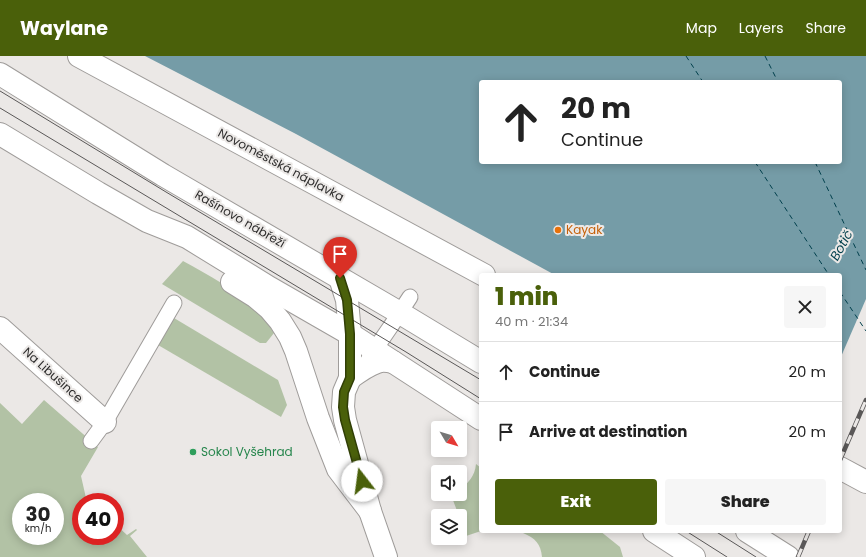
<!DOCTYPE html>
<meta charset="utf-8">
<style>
:root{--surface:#fff;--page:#f6f6f6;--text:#222;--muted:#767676;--line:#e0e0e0;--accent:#4a600a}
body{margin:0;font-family:Poppins,sans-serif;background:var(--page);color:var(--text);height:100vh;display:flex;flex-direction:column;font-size:15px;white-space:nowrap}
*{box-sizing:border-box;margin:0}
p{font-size:13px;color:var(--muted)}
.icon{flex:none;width:22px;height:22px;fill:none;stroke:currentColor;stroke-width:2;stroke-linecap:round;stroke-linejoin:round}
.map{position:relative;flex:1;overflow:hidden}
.details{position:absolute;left:479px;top:217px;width:363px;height:260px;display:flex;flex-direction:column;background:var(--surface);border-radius:4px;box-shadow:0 2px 10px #0003}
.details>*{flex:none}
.banner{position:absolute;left:479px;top:24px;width:363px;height:84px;border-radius:4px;box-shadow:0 2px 10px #0003;background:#fff;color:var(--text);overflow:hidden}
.needle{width:26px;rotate:128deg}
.buttons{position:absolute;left:431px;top:365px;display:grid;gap:8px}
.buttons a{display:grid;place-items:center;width:36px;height:36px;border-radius:4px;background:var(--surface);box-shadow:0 2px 10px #0003;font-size:20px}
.speed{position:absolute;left:12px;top:437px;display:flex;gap:8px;font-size:20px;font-weight:700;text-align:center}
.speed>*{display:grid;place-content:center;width:52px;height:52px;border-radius:50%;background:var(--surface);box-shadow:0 2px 10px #0003;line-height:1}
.speed small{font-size:10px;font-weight:400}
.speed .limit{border:6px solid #d22;background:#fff;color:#111}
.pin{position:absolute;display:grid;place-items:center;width:34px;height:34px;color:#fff;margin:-41px -17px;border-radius:50% 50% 50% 0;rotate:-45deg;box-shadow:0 0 4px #0007}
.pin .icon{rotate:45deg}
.me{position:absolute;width:44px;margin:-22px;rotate:345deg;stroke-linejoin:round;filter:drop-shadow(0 0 3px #0008)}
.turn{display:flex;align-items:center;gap:14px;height:84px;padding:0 16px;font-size:18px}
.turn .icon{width:52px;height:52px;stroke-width:2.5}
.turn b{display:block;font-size:28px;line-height:34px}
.round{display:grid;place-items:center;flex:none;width:42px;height:42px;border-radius:4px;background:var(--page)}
.overview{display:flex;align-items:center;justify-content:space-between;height:68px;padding:0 16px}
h1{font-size:24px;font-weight:800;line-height:30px;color:var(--accent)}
.cta{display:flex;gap:8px;margin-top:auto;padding:8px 16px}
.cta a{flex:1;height:46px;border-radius:4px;background:var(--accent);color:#fff;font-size:16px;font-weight:800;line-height:46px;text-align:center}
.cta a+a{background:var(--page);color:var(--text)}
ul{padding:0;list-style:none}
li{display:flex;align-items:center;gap:12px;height:60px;padding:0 16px;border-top:1px solid var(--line)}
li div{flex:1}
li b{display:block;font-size:15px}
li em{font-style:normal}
header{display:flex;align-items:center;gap:24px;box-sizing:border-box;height:56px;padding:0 20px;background:var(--accent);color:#fff}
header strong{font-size:19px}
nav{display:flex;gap:22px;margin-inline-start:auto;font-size:14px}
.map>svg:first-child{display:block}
.green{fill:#b2c2a5;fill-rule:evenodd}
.water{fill:#759ca7;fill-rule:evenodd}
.pier{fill:#ebe8e6}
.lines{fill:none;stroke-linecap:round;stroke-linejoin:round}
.ferry{stroke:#003f4c;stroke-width:1;stroke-dasharray:5 4;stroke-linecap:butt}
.lane-casing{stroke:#9f9c9a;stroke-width:17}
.street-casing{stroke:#9f9c9a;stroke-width:24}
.secondary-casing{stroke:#9f9c9a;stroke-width:24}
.lane{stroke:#fff;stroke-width:15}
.street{stroke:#fff;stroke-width:22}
.secondary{stroke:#fff;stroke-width:22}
.tram{stroke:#5a5858;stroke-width:1}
.rail-casing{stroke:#5a5858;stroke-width:4.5}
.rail{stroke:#ebe8e6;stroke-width:3;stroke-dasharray:9;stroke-linecap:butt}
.route-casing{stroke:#303e06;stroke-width:10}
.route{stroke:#4a600a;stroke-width:7}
.food-dot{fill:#e8710a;stroke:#ebe8e6;stroke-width:1.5}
.leisure-dot{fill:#2e9e5b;stroke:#ebe8e6;stroke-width:1.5}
.labels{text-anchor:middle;stroke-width:4;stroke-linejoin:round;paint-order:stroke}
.street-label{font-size:12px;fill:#2d2c2c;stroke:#ebe8e6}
.food-label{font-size:12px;fill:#c56008;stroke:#ebe8e6;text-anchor:start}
.leisure-label{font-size:12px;fill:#27864d;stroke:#ebe8e6;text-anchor:start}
.water-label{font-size:13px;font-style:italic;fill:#003f4c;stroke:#ebe8e6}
</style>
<header>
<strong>Waylane</strong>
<nav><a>Map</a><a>Layers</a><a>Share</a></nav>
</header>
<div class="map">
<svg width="866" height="501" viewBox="0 0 866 501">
<rect width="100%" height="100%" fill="#ebe8e6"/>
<g class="green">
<path d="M 183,205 C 217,224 253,242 274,277 L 266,287 L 260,287 L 162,228 Z"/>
<path d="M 174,262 L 278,324 L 287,349 L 281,361 L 158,289 Z"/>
<path d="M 44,344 L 98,391 L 81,420 L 86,442 L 91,446 L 81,446 L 81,480 L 115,480 L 115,468 L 127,479 L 136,473 L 137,474 L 130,480 L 147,501 L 0,501 L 0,347 L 22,368 ZM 21,446 L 55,446 L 55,480 L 21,480 Z"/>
<path d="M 476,408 L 481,412 L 481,475 L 466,480 L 460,463 L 460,460 L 459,460 L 451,439 L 453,438 L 460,438 L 460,434 C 468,427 475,420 476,408 Z"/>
<path d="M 523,475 L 600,475 L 620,491 L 623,501 L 542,501 C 541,488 535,482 523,477 Z"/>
</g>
<path class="water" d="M 145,0 L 866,0 L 866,390 L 840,376 L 840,219 L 555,219 L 296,78 ZM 481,26 L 840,26 L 840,106 L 481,106 Z"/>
<path class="pier" d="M 866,243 L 866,392 L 840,378 L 840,303 Z"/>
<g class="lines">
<g class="ferry">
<path d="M 686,0 L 703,26"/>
<path d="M 765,0 L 778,26"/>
<path d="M 755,106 L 829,219"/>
<path d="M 815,106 L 866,214"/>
<path d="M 840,236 L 866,275"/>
</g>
<g class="lane-casing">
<g id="lane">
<path d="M 369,302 L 391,270 L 410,241"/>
<path d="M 91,385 L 105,366 L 174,247"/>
</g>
</g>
<g class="street-casing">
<g id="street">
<path d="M 79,0 L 484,219"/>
<path d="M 0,272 L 105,366"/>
<path d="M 840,412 L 866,426"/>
</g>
</g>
<g class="secondary-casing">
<g id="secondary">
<path d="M 0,18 L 163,119 L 400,257 L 481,306"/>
<path d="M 0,78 L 98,137 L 147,165 L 187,181 L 270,232 L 350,278 L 481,363"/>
<path d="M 340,222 L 347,244 L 350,278 L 350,322 L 344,336 L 343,351 L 345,364 L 370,455 L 386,501"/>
<path d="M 232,226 L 256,241 L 269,252 L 280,265 L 290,281 L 296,295 L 318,362 L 338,413 L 370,455"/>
<path d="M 350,322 C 358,316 368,309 377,306 C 382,304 388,305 393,306"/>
<path d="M 654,475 L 694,501"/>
<path d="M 747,475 L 788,501"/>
</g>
</g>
<use href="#lane" class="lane"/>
<use href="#street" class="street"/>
<use href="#secondary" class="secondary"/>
<g class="tram">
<path d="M 0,35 L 166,136 L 481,324"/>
<path d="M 0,52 L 331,251 L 406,296 L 481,343"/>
<path d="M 686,475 L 727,501"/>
<path d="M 715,475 L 756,501"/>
</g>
<g class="rail-casing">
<g id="rail">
<path d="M 840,404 L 866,344"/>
<path d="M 798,501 L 809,475"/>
</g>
</g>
<use href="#rail" class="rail"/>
</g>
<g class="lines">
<g class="route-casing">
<path id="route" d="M 340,222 L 347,244 L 350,278 L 350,322 L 344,336 L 343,351 L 345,364 L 362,425"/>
</g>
<use href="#route" class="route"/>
</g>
<circle class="food-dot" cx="558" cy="174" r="4"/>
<circle class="leisure-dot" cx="193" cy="396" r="4"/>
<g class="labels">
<g class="street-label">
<text transform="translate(281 109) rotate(28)" y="4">Novoměstská náplavka</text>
<text transform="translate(240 163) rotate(30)" y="4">Rašínovo nábřeží</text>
<text transform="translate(53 319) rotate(42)" y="4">Na Libušince</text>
</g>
<g class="food-label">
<text x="566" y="178">Kayak</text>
</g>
<g class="leisure-label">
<text x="201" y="400">Sokol Vyšehrad</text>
</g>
<g class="water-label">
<text transform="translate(841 189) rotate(-61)" y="5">Botič</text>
</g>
</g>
</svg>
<div class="buttons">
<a><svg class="needle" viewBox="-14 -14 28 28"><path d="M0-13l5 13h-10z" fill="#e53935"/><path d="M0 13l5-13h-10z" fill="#767676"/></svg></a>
<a><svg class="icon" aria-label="sound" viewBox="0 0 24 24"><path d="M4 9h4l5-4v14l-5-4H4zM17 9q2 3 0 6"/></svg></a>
<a><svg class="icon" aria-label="layers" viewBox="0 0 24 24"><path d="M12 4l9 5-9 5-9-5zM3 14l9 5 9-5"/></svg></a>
</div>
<div class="speed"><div>30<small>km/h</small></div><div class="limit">40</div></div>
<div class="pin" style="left:340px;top:222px;background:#d93025"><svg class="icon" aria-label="arrive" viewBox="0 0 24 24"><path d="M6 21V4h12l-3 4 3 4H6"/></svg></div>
<svg class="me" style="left:362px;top:425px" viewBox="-20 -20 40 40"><circle r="19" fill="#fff"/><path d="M0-13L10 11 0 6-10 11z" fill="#4a600a"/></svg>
<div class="banner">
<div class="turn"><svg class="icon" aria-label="ahead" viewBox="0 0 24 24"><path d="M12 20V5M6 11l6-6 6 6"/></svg><div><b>20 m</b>Continue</div></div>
</div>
<section class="details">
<div class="overview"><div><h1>1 min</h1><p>40 m · 21:34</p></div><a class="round"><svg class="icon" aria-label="close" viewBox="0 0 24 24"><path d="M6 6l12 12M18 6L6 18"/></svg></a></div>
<ul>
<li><svg class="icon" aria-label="ahead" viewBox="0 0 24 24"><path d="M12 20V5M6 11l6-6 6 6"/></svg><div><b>Continue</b></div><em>20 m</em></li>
<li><svg class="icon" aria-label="arrive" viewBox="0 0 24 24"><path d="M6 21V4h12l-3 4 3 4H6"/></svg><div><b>Arrive at destination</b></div><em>20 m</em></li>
</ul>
<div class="cta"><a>Exit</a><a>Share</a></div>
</section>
</div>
